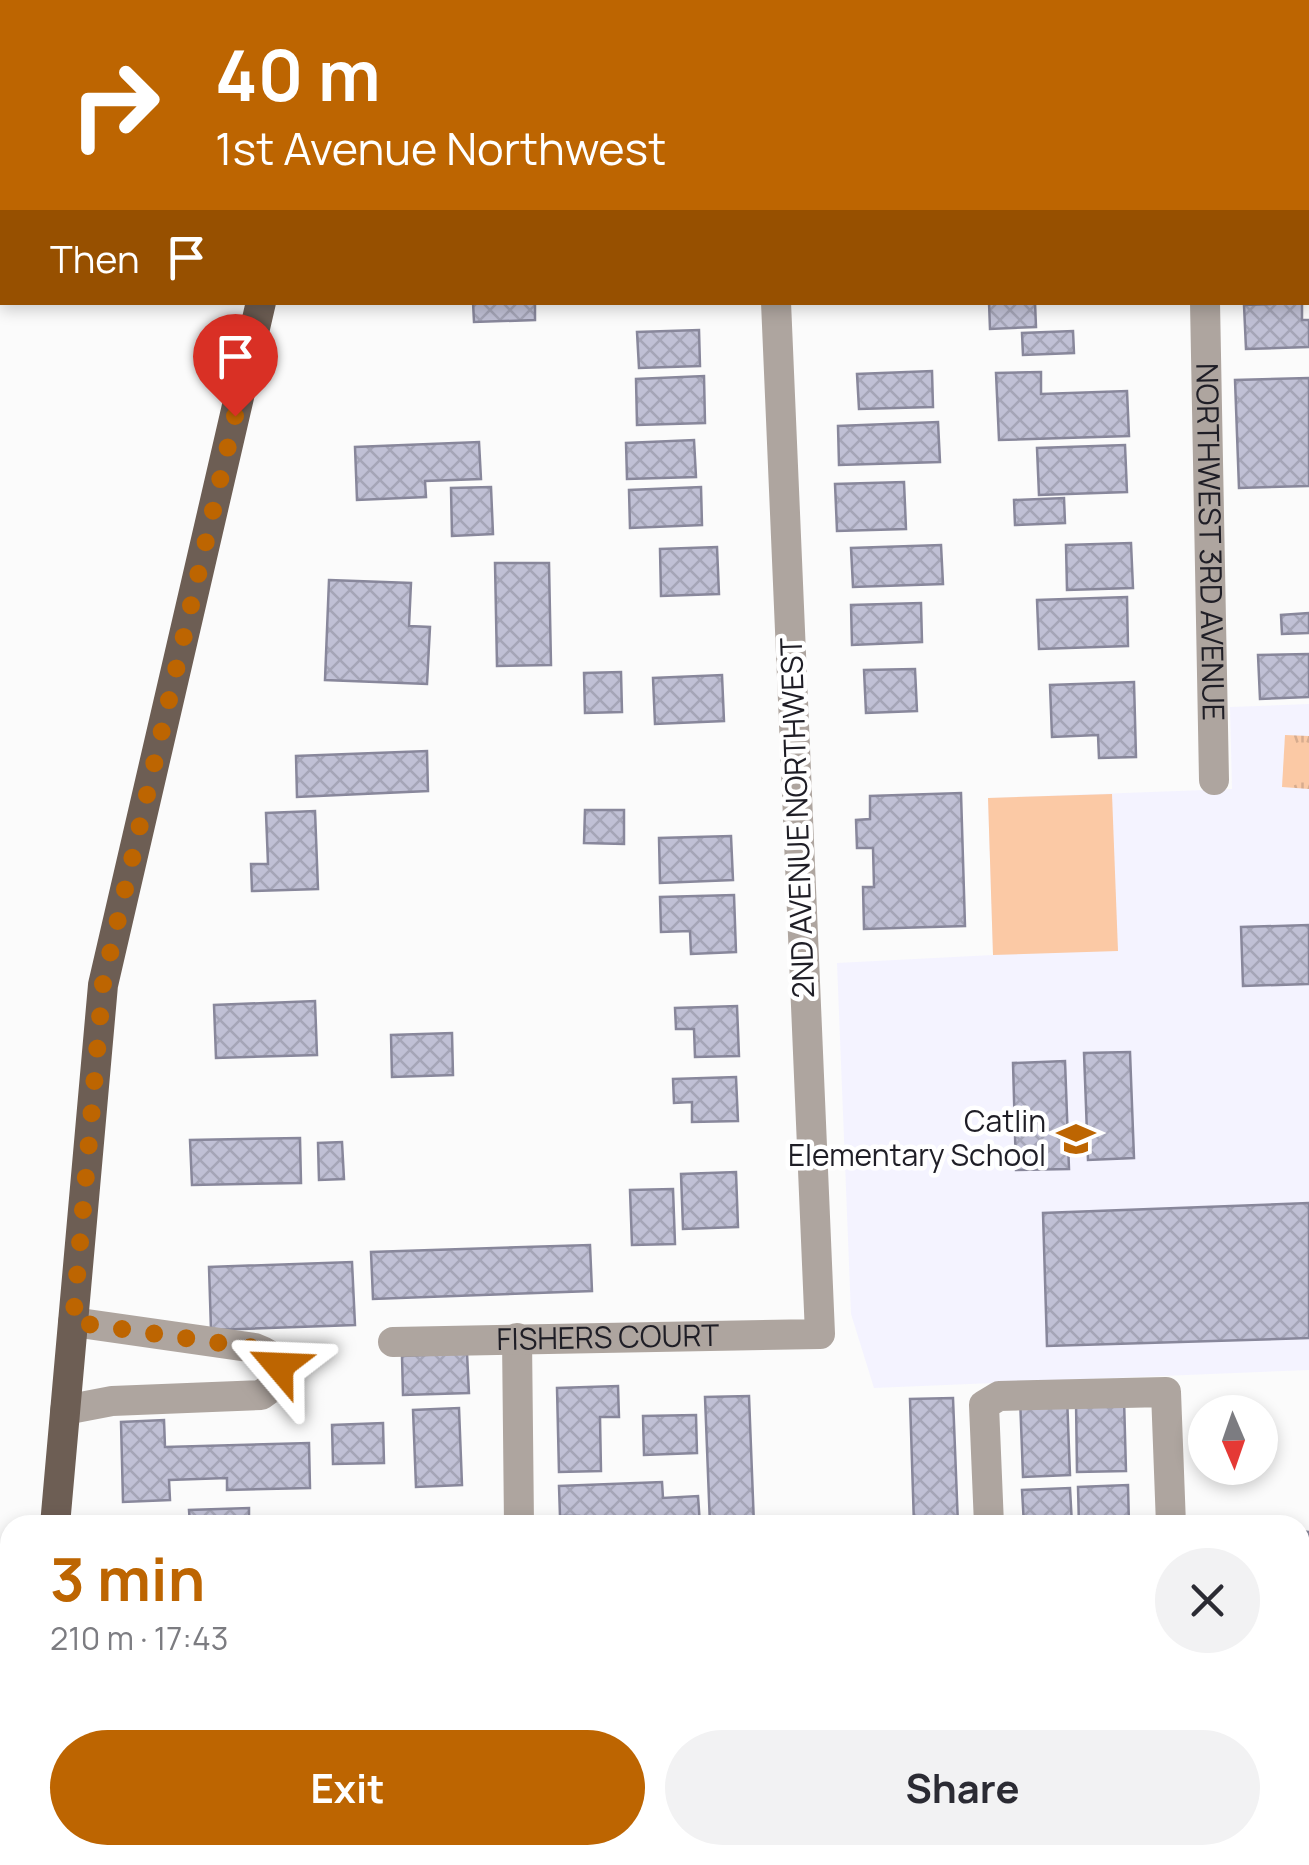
<!DOCTYPE html>
<meta charset="utf-8">
<style>
:root{--surface:#fff;--page:#f2f2f3;--text:#2b2b33;--muted:#7c7c81;--accent:#bd6501}
body{margin:0;font-family:Manrope,sans-serif;background:var(--page);color:var(--text);height:100vh;display:flex;flex-direction:column;font-size:38px;white-space:nowrap}
*{box-sizing:border-box;margin:0}
p{font-size:32px;color:var(--muted)}
.icon{flex:none;width:55px;height:55px;fill:none;stroke:currentColor;stroke-width:2;stroke-linecap:round;stroke-linejoin:round}
.map{position:relative;flex:1;overflow:hidden}
.details{position:absolute;left:0px;top:1515px;width:1310px;height:350px;display:flex;flex-direction:column;background:var(--surface);border-radius:30px 30px 0 0;box-shadow:0 5px 15px #0003}
.details>*{flex:none}
.banner{position:absolute;left:0px;top:0px;width:1310px;height:305px;box-shadow:0 5px 15px #0003;background:#bd6501;color:#fff;overflow:hidden}
.needle{width:65px;rotate:178deg}
.fabs{position:absolute;left:1188px;top:1395px;display:grid;gap:20px}
.fabs a{display:grid;place-items:center;width:90px;height:90px;border-radius:50%;background:var(--surface);box-shadow:0 5px 15px #0003;font-size:50px}
.pin{position:absolute;display:grid;place-items:center;width:85px;height:85px;color:#fff;margin:-102px -42px;border-radius:50% 50% 50% 0;rotate:-45deg;box-shadow:0 0 10px #0007}
.pin .icon{rotate:45deg}
.me{position:absolute;width:110px;margin:-55px;rotate:296deg;stroke-linejoin:round;filter:drop-shadow(0 0 8px #0008)}
.turn{display:flex;align-items:center;gap:35px;height:210px;padding:0 50px;font-size:45px}
.turn .icon{width:130px;height:130px;stroke-width:2.5}
.turn b{display:block;font-size:70px;line-height:85px}
.then{display:flex;align-items:center;height:95px;padding:0 50px;background:#0003;gap:20px;font-size:38px}
.round{display:grid;place-items:center;flex:none;width:105px;height:105px;border-radius:52px;background:var(--page)}
.summary{display:flex;align-items:center;justify-content:space-between;height:170px;padding:0 50px}
h1{font-size:60px;font-weight:700;line-height:75px;color:var(--accent)}
.primary-button{display:flex;gap:20px;margin-top:auto;padding:20px 50px}
.primary-button a{flex:1;height:115px;border-radius:60px;background:var(--accent);color:#fff;font-size:40px;font-weight:700;line-height:115px;text-align:center}
.primary-button a+a{background:var(--page);color:var(--text)}
.map>svg:first-child{display:block}
.built{fill:#f4f3ff}
.park{fill:url(#park-tufts)}
.garden{fill:#fbc9a5}
.building{fill:url(#building-cross-hatch);stroke:#88879b;stroke-width:2.5}
.lines{fill:none;stroke-linecap:round;stroke-linejoin:round}
.minor{stroke:#aea59f;stroke-width:30}
.major{stroke:#6d5e54;stroke-width:30}
.route{stroke:#bd6501;stroke-width:18;stroke-dasharray:0 32.4}
.labels{text-anchor:middle;stroke-width:9;stroke-linejoin:round;paint-order:stroke}
.street-label{font-size:30px;fill:#1f1e26;stroke:#fff}
.poi-label{font-size:30px;fill:#1f1e26;stroke:#fff;text-anchor:end}
</style>
<div class="map">
<svg width="1309" height="1865" viewBox="0 0 1309 1865">
<defs>
<pattern id="park-tufts" width="24" height="20" patternUnits="userSpaceOnUse" patternTransform="scale(2.5)"><rect width="24" height="20" fill="#fbc9a5"/><path d="M3 7l-1-3M5 7V3M7 7l1-3M15 17l-1-3M17 17v-4M19 17l1-3" fill="none" stroke="#d7ac8e"/></pattern>
<pattern id="building-cross-hatch" width="8" height="8" patternUnits="userSpaceOnUse" patternTransform="scale(2.5)"><rect width="8" height="8" fill="#c0c0d5"/><path d="M0 0l8 8M0 8l8-8" fill="none" stroke="#a5a5b7"/></pattern>
</defs>
<rect width="100%" height="100%" fill="#fbfbfb"/>
<path class="built" d="M 1309,704 L 1309,1370 L 874,1388 L 851,1314 L 837,963 L 993,955 L 988,798 L 1232,789 L 1230,707 Z"/>
<path class="park" d="M 1285,735 L 1309,736 L 1309,789 L 1282,787 Z"/>
<path class="garden" d="M 1112,794 L 1118,951 L 993,955 L 988,798 Z"/>
<g class="building">
<path d="M 473,302 L 535,302 L 535,320 L 474,322 Z"/>
<path d="M 989,302 L 1035,302 L 1036,327 L 990,329 Z"/>
<path d="M 1302,303 L 1302,320 L 1309,320 L 1309,347 L 1246,349 L 1244,305 Z"/>
<path d="M 699,330 L 700,366 L 639,368 L 637,332 Z"/>
<path d="M 1073,331 L 1074,353 L 1023,355 L 1022,333 Z"/>
<path d="M 932,371 L 933,407 L 859,409 L 857,374 Z"/>
<path d="M 1041,372 L 1041,394 L 1127,391 L 1129,436 L 999,440 L 996,373 Z"/>
<path d="M 704,376 L 705,423 L 637,425 L 636,379 Z"/>
<path d="M 1309,378 L 1309,486 L 1239,488 L 1235,380 Z"/>
<path d="M 938,422 L 940,462 L 839,465 L 838,426 Z"/>
<path d="M 694,440 L 696,477 L 627,479 L 626,443 Z"/>
<path d="M 479,442 L 481,479 L 425,481 L 426,497 L 357,500 L 355,447 Z"/>
<path d="M 1125,445 L 1127,492 L 1039,495 L 1037,448 Z"/>
<path d="M 904,482 L 906,529 L 837,531 L 835,484 Z"/>
<path d="M 491,487 L 493,534 L 452,536 L 451,488 Z"/>
<path d="M 701,487 L 702,525 L 630,528 L 629,490 Z"/>
<path d="M 1064,498 L 1065,523 L 1015,525 L 1014,500 Z"/>
<path d="M 1131,543 L 1133,588 L 1067,590 L 1066,545 Z"/>
<path d="M 941,545 L 943,584 L 853,587 L 851,548 Z"/>
<path d="M 717,547 L 719,594 L 661,596 L 660,549 Z"/>
<path d="M 495,563 L 549,563 L 551,665 L 497,666 Z"/>
<path d="M 329,580 L 411,583 L 409,626 L 430,627 L 427,684 L 325,680 Z"/>
<path d="M 1127,597 L 1128,646 L 1039,649 L 1037,600 Z"/>
<path d="M 921,603 L 922,642 L 852,645 L 851,605 Z"/>
<path d="M 1309,613 L 1309,633 L 1282,634 L 1281,615 Z"/>
<path d="M 1309,654 L 1309,697 L 1260,699 L 1258,655 Z"/>
<path d="M 915,669 L 917,711 L 866,713 L 864,670 Z"/>
<path d="M 621,672 L 622,712 L 585,713 L 584,673 Z"/>
<path d="M 722,675 L 724,721 L 655,724 L 653,678 Z"/>
<path d="M 1134,682 L 1136,757 L 1099,758 L 1098,735 L 1052,737 L 1050,685 Z"/>
<path d="M 427,751 L 428,791 L 297,797 L 296,756 Z"/>
<path d="M 961,793 L 965,926 L 864,929 L 863,887 L 874,887 L 873,848 L 857,848 L 856,820 L 870,819 L 870,796 Z"/>
<path d="M 585,810 L 624,810 L 624,844 L 584,843 Z"/>
<path d="M 315,811 L 318,889 L 252,891 L 251,864 L 268,864 L 266,813 Z"/>
<path d="M 731,836 L 733,880 L 660,883 L 659,838 Z"/>
<path d="M 734,895 L 736,952 L 691,954 L 690,931 L 661,932 L 660,897 Z"/>
<path d="M 1309,925 L 1309,984 L 1243,986 L 1241,927 Z"/>
<path d="M 315,1001 L 317,1055 L 216,1058 L 214,1005 Z"/>
<path d="M 737,1006 L 739,1056 L 695,1057 L 694,1029 L 676,1029 L 675,1008 Z"/>
<path d="M 452,1033 L 453,1075 L 392,1077 L 391,1035 Z"/>
<path d="M 1130,1052 L 1134,1158 L 1088,1160 L 1084,1053 Z"/>
<path d="M 1065,1061 L 1069,1169 L 1016,1170 L 1013,1063 Z"/>
<path d="M 736,1077 L 738,1121 L 692,1122 L 692,1102 L 674,1103 L 673,1079 Z"/>
<path d="M 300,1138 L 301,1183 L 192,1185 L 190,1140 Z"/>
<path d="M 342,1142 L 344,1179 L 319,1180 L 318,1143 Z"/>
<path d="M 736,1172 L 738,1227 L 683,1229 L 681,1174 Z"/>
<path d="M 673,1189 L 675,1244 L 632,1245 L 630,1190 Z"/>
<path d="M 1309,1203 L 1309,1338 L 1047,1346 L 1043,1213 Z"/>
<path d="M 590,1245 L 592,1291 L 373,1299 L 371,1252 Z"/>
<path d="M 352,1262 L 355,1325 L 211,1330 L 209,1267 Z"/>
<path d="M 467,1353 L 469,1393 L 403,1395 L 402,1356 Z"/>
<path d="M 618,1386 L 619,1417 L 600,1417 L 601,1471 L 559,1472 L 557,1388 Z"/>
<path d="M 749,1396 L 754,1525 L 710,1525 L 705,1397 Z"/>
<path d="M 1067,1396 L 1070,1475 L 1023,1477 L 1020,1397 Z"/>
<path d="M 953,1398 L 958,1525 L 914,1525 L 910,1399 Z"/>
<path d="M 1124,1399 L 1126,1471 L 1077,1472 L 1076,1401 Z"/>
<path d="M 459,1408 L 462,1485 L 416,1487 L 413,1410 Z"/>
<path d="M 696,1415 L 697,1453 L 644,1455 L 643,1416 Z"/>
<path d="M 164,1420 L 165,1447 L 309,1443 L 310,1488 L 227,1490 L 227,1478 L 169,1480 L 170,1500 L 123,1502 L 121,1422 Z"/>
<path d="M 383,1423 L 384,1463 L 333,1464 L 332,1425 Z"/>
<path d="M 662,1482 L 663,1498 L 698,1496 L 700,1525 L 579,1525 L 579,1516 L 560,1516 L 559,1486 Z"/>
<path d="M 1128,1485 L 1129,1525 L 1079,1525 L 1078,1487 Z"/>
<path d="M 1070,1488 L 1072,1525 L 1024,1525 L 1022,1490 Z"/>
<path d="M 249,1508 L 249,1525 L 190,1525 L 189,1510 Z"/>
<path d="M 1300,1531 L 1309,1532 L 1309,1591 L 1304,1591 L 1300,1629 Z"/>
</g>
<g class="lines">
<g class="minor">
<path d="M 767,2 L 767,0"/>
<path d="M 1202,2 L 1202,0"/>
<path d="M 1308,129 L 1309,129"/>
<path id="s1" d="M 1205,302 L 1214,780"/>
<path d="M 517,1338 L 519,1525"/>
<path id="s2" d="M 393,1342 L 820,1334 L 776,302"/>
<path d="M 65,1410 L 112,1401 L 261,1395 L 279,1382 C 279,1361 274,1355 255,1348 L 73,1322"/>
<path d="M 989,1525 L 984,1405 L 999,1396 L 1166,1392 L 1171,1525"/>
<path d="M 1300,1805 L 1309,1804"/>
<path d="M 27,1856 L 59,1855"/>
</g>
<g class="major">
<path d="M 331,2 L 332,0"/>
<path d="M 1308,19 L 1309,19"/>
<path d="M 0,67 L 2,67"/>
<path d="M 55,1525 L 103,985 L 261,302"/>
<path d="M 27,1855 L 27,1865"/>
</g>
</g>
<g class="lines">
<path class="route" d="M 235,416 L 103,984 L 73,1322 L 255,1348 L 272,1354 L 279,1366"/>
</g>
<defs>
<g id="school-bare" transform="scale(3)"><path d="M0-5L7-2L0 1L-7-2ZM-4 1L0 2.5L4 1V4Q0 6-4 4Z" fill="#bd6501" stroke="#fff" stroke-width="2.5" paint-order="stroke"/></g>
</defs>
<g fill-rule="evenodd">
<use href="#school-bare" x="1076" y="1139"/>
</g>
<g class="labels">
<g class="street-label">
<text dy="10" stroke="none"><textPath href="#s1" startOffset="240">NORTHWEST 3RD AVENUE</textPath></text>
<text transform="translate(798 818) rotate(-92)" y="10">2ND AVENUE NORTHWEST</text>
<text dy="10" stroke="none"><textPath href="#s2" startOffset="215">FISHERS COURT</textPath></text>
</g>
<g class="poi-label">
<text x="1046" y="1132">Catlin<tspan x="1046" dy="34">Elementary School</tspan></text>
</g>
</g>
</svg>
<div class="fabs">
<a><svg class="needle" viewBox="-14 -14 28 28"><path d="M0-13l5 13h-10z" fill="#e53935"/><path d="M0 13l5-13h-10z" fill="#7c7c81"/></svg></a>
</div>
<div class="pin" style="left:235px;top:416px;background:#d93025"><svg class="icon" aria-label="arrive" viewBox="0 0 24 24"><path d="M6 21V4h12l-3 4 3 4H6"/></svg></div>
<svg class="me" style="left:279px;top:1366px" viewBox="-20 -20 40 40"><path d="M0-17L14 15 0 8-14 15z" fill="#bd6501" stroke="#fff" stroke-width="4"/></svg>
<div class="banner">
<div class="turn"><svg class="icon" aria-label="right" viewBox="0 0 24 24"><path d="M7 20v-9h11M14 6l5 5-5 5"/></svg><div><b>40 m</b>1st Avenue Northwest</div></div>
<div class="then">Then<svg class="icon" aria-label="arrive" viewBox="0 0 24 24"><path d="M6 21V4h12l-3 4 3 4H6"/></svg></div>
</div>
<section class="details">
<div class="summary"><div><h1>3 min</h1><p>210 m · 17:43</p></div><a class="round"><svg class="icon" aria-label="close" viewBox="0 0 24 24"><path d="M6 6l12 12M18 6L6 18"/></svg></a></div>
<div class="primary-button"><a>Exit</a><a>Share</a></div>
</section>
</div>
